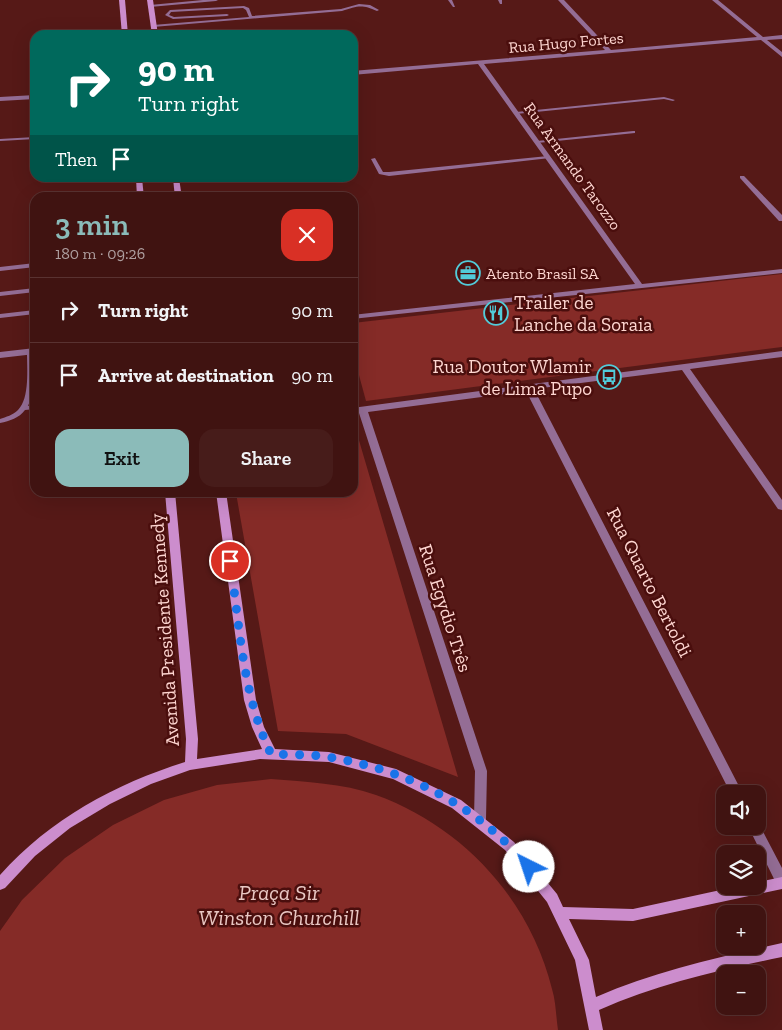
<!DOCTYPE html>
<meta charset="utf-8">
<style>
:root{--surface:#401311;--page:#471c1a;--text:#f1f3f6;--muted:#ae9e9f;--line:#593231;--accent:#8bbbb9}
body{margin:0;font-family:"Zilla Slab",serif;background:var(--page);color:var(--text);height:100vh;display:flex;flex-direction:column;font-size:19px;white-space:nowrap}
*{box-sizing:border-box;margin:0}
p{font-size:16px;color:var(--muted)}
.icon{flex:none;width:28px;height:28px;fill:none;stroke:currentColor;stroke-width:2;stroke-linecap:round;stroke-linejoin:round}
.map{position:relative;flex:1;overflow:hidden}
.sheet{position:absolute;left:30px;top:192px;width:328px;height:305px;display:flex;flex-direction:column;background:var(--surface);border-radius:15px;box-shadow:0 5px 20px #0002,0 0 0 1px var(--line)}
.sheet>*{flex:none}
.hud{position:absolute;left:30px;top:30px;width:328px;height:152px;border-radius:15px;box-shadow:0 5px 20px #0002,0 0 0 1px var(--line);background:#00695c;color:#fff;overflow:hidden}
.fabs{position:absolute;left:716px;top:785px;display:grid;gap:10px}
.fabs a{display:grid;place-items:center;width:50px;height:50px;border-radius:10px;background:var(--surface);box-shadow:0 5px 20px #0002,0 0 0 1px var(--line);font-size:25px}
.pin{position:absolute;display:grid;place-items:center;width:42px;height:42px;color:#fff;margin:-21px;border:2px solid #fff;border-radius:50%;box-shadow:0 1px 5px #0007}
.me{position:absolute;width:55px;margin:-28px;rotate:319deg;stroke-linejoin:round;filter:drop-shadow(0 0 4px #0008)}
.turn{display:flex;align-items:center;gap:18px;height:105px;padding:0 25px;font-size:22px}
.turn .icon{width:65px;height:65px;stroke-width:2.5}
.turn b{display:block;font-size:35px;line-height:42px}
.then{display:flex;align-items:center;height:48px;padding:0 25px;background:#0003;gap:10px;font-size:19px}
.round{display:grid;place-items:center;flex:none;width:52px;height:52px;border-radius:15px;background:var(--page)}
.head{display:flex;align-items:center;justify-content:space-between;height:85px;padding:0 25px}
h1{font-size:30px;font-weight:600;line-height:38px;color:var(--accent)}
.action{display:flex;gap:10px;margin-top:auto;padding:10px 25px}
.action a{flex:1;height:58px;border-radius:15px;background:var(--accent);color:#111;font-size:20px;font-weight:600;line-height:58px;text-align:center}
.action a+a{background:var(--page);color:var(--text)}
ul{padding:0;list-style:none}
li{display:flex;align-items:center;gap:15px;height:65px;padding:0 25px;border-top:1px solid var(--line)}
li div{flex:1}
li b{display:block;font-size:19px}
li em{font-style:normal}
.map>svg:first-child{display:block}
.green{fill:#852b27}
.lines{fill:none;stroke-linecap:round;stroke-linejoin:round}
.lane{fill:#946d95;fill-rule:evenodd}
.street{fill:#946d95;fill-rule:evenodd}
.secondary{fill:#cc8dcd;fill-rule:evenodd}
.route{stroke:#1a73e8;stroke-width:9;stroke-dasharray:0 16.2}
.labels{text-anchor:middle;stroke-width:5;stroke-linejoin:round;paint-order:stroke}
.far-street-label{font-size:16px;fill:#fed6d1;stroke:#4a0e0d}
.far-poi-label{font-size:16px;fill:#fed6d1;stroke:#4a0e0d;text-anchor:start}
.poi-label{font-size:19px;fill:#fed6d1;stroke:#4a0e0d;text-anchor:start}
.street-label{font-size:19px;fill:#fed6d1;stroke:#4a0e0d}
.near-park-label{font-size:22px;font-style:italic;fill:#e9c7c3;stroke:#4a0e0d}
</style>
<div class="map">
<svg width="782" height="1030" viewBox="0 0 782 1030">
<rect width="100%" height="100%" fill="#561917"/>
<g class="green">
<path d="M 782,274 L 782,347 L 366,401 L 353,353 L 353,323 Z"/>
<path d="M 353,420 L 458,777 L 346,734 L 278,731 L 236,493 L 352,492 Z"/>
<path d="M 271,779 C 306,782 342,783 376,795 C 462,826 530,899 552,989 C 556,1002 556,1017 558,1030 L 0,1030 L 0,931 L 22,900 L 65,858 L 113,825 L 164,800 L 217,785 Z"/>
</g>
<g class="lines">
<g class="lane">
<path d="M 203,0 L 218,0 L 216,1 L 150,7 L 148,6 L 150,5 Z"/>
<path d="M 448,0 L 452,0 L 455,7 L 453,7 Z"/>
<path d="M 498,0 L 502,0 L 502,4 L 500,4 Z"/>
<path d="M 359,4 L 370,5 L 379,10 L 377,11 C 362,4 357,6 342,11 L 153,27 L 151,26 L 153,25 L 249,17 L 246,10 L 243,8 L 171,12 L 169,15 L 174,17 L 227,14 L 229,15 L 227,16 L 173,19 L 165,15 L 170,10 L 244,6 L 249,8 L 252,16 L 341,9 Z"/>
<path d="M 154,32 L 169,34 L 171,35 L 153,34 L 152,33 Z"/>
<rect x="32" y="66" width="3" height="2"/>
<path d="M 664,97 L 675,100 L 673,101 L 664,99 L 516,114 L 514,113 L 516,112 Z"/>
<path d="M 633,131 L 635,131 L 635,133 L 537,143 L 535,142 L 537,141 Z"/>
<path d="M 35,137 L 35,139 L 0,141 L 0,139 Z"/>
<path d="M 548,156 L 550,156 L 550,158 L 389,176 L 379,174 L 371,159 L 375,158 L 383,172 L 389,172 Z"/>
<path d="M 35,263 L 35,267 L 0,271 L 0,267 Z"/>
<path d="M 35,288 L 35,292 L 0,296 L 0,292 Z"/>
<path d="M 35,310 L 35,314 L 0,318 L 0,314 Z"/>
<path d="M 30,350 L 33,352 C 33,370 36,389 28,406 L 35,405 L 35,409 L 25,410 C 19,418 10,421 0,423 L 0,419 C 6,417 13,415 18,410 C 30,398 27,368 27,352 Z"/>
</g>
<g class="street">
<path d="M 558,0 L 564,0 L 611,50 L 757,37 L 712,0 L 718,0 L 763,37 L 782,35 L 782,39 L 767,40 L 782,52 L 782,57 L 761,40 L 484,64 L 642,284 L 782,269 L 782,273 L 352,319 L 352,315 L 635,284 L 478,64 L 352,75 L 352,71 L 605,50 Z"/>
<path d="M 35,95 L 35,99 L 0,101 L 0,97 Z"/>
<path d="M 740,176 L 744,176 L 782,215 L 782,221 L 779,221 L 740,178 Z"/>
<path d="M 35,348 L 35,354 L 0,358 L 0,352 Z"/>
<path d="M 782,351 L 782,357 L 690,369 L 782,500 L 782,510 L 778,509 L 682,370 L 534,389 L 743,794 L 731,794 L 526,391 L 368,412 L 487,771 L 486,819 L 485,823 L 480,824 L 475,823 L 474,819 L 475,771 L 359,413 L 352,414 L 352,408 Z"/>
<path d="M 758,822 L 782,868 L 782,887 L 777,885 L 748,826 L 758,826 Z"/>
</g>
<g class="secondary">
<path d="M 119,0 L 125,0 L 128,35 L 122,35 Z"/>
<path d="M 147,0 L 153,0 L 158,35 L 152,35 Z"/>
<path d="M 136,178 L 142,178 L 144,198 L 137,198 Z"/>
<path d="M 173,178 L 179,178 L 182,198 L 175,198 Z"/>
<path d="M 165,492 L 175,492 L 198,739 L 197,759 L 262,749 L 252,727 L 244,700 L 216,492 L 226,492 L 256,700 L 264,727 L 275,749 L 329,752 L 396,769 L 461,800 L 514,842 L 557,894 L 563,907 L 633,909 L 739,886 L 758,886 L 758,882 L 782,877 L 782,889 L 633,921 L 569,919 L 589,960 L 596,997 C 656,971 719,957 782,943 L 782,957 C 719,970 658,984 599,1010 L 603,1030 L 589,1030 L 575,960 L 547,902 L 505,850 L 452,808 L 393,779 L 329,762 L 260,759 L 190,770 L 151,784 L 110,804 L 70,828 L 35,856 L 5,888 L 0,890 L 0,875 C 50,819 115,784 185,762 L 186,739 Z"/>
</g>
</g>
<g class="lines">
<path class="route" d="M 230,561 C 240,626 242,694 271,754 C 290,755 310,754 328,757 C 408,770 476,805 529,867"/>
</g>
<defs>
<g id="office-ring" transform="scale(1.25)"><circle r="9.5" fill="#4a0e0d" stroke="#52cbd9" stroke-width="1.5"/><path d="M-6-3h4V-5.5h4V-3h4V5H-6ZM-1-4.5V-3h2v-1.5ZM-6 0V1H6V0Z" fill="#52cbd9"/></g>
<g id="restaurant-ring" transform="scale(1.25)"><circle r="9.5" fill="#4a0e0d" stroke="#52cbd9" stroke-width="1.5"/><path d="M-5-6h1v4h1v-4h1v4h1v-4h1v5L-1.5 .5V6h-2V.5L-5-1ZM5-6V6H3V1.5H1.5Q1.5-4 5-6Z" fill="#52cbd9"/></g>
<g id="bus-ring" transform="scale(1.25)"><circle r="9.5" fill="#4a0e0d" stroke="#52cbd9" stroke-width="1.5"/><path d="M-5-6H5V4H4V6H2V4H-2V6H-4V4H-5ZM-3.5-4V0h7V-4ZM-3.5 1.2v1.5H-2V1.2ZM2 1.2v1.5H3.5V1.2Z" fill="#52cbd9"/></g>
</defs>
<g fill-rule="evenodd">
<use href="#office-ring" x="468" y="273"/>
<use href="#restaurant-ring" x="496" y="313"/>
<use href="#bus-ring" x="609" y="377"/>
</g>
<g class="labels">
<g class="far-street-label">
<text transform="translate(566 42) rotate(-5)" y="6">Rua Hugo Fortes</text>
<text transform="translate(573 166) rotate(54)" y="6">Rua Armando Tarozzo</text>
</g>
<g class="far-poi-label">
<text x="486" y="279">Atento Brasil SA</text>
</g>
<g class="poi-label">
<text x="514" y="309">Trailer de<tspan x="514" dy="22">Lanche da Soraia</tspan></text>
<text x="592" y="373" text-anchor="end">Rua Doutor Wlamir<tspan x="592" dy="22">de Lima Pupo</tspan></text>
</g>
<g class="street-label">
<text transform="translate(650 582) rotate(63)" y="7">Rua Quarto Bertoldi</text>
<text transform="translate(446 608) rotate(72)" y="7">Rua Egydio Três</text>
<text transform="translate(164 630) rotate(-94)" y="7">Avenida Presidente Kennedy</text>
</g>
<g class="near-park-label">
<text x="279" y="900">Praça Sir<tspan x="279" dy="25">Winston Churchill</tspan></text>
</g>
</g>
</svg>
<div class="fabs">
<a><svg class="icon" aria-label="sound" viewBox="0 0 24 24"><path d="M4 9h4l5-4v14l-5-4H4zM17 9q2 3 0 6"/></svg></a>
<a><svg class="icon" aria-label="layers" viewBox="0 0 24 24"><path d="M12 4l9 5-9 5-9-5zM3 14l9 5 9-5"/></svg></a>
<a>+</a>
<a>−</a>
</div>
<div class="pin" style="left:230px;top:561px;background:#d93025"><svg class="icon" aria-label="arrive" viewBox="0 0 24 24"><path d="M6 21V4h12l-3 4 3 4H6"/></svg></div>
<svg class="me" style="left:529px;top:867px" viewBox="-20 -20 40 40"><circle r="19" fill="#fff"/><path d="M0-13L10 11 0 6-10 11z" fill="#1a73e8"/></svg>
<div class="hud">
<div class="turn"><svg class="icon" aria-label="right" viewBox="0 0 24 24"><path d="M7 20v-9h11M14 6l5 5-5 5"/></svg><div><b>90 m</b>Turn right</div></div>
<div class="then">Then<svg class="icon" aria-label="arrive" viewBox="0 0 24 24"><path d="M6 21V4h12l-3 4 3 4H6"/></svg></div>
</div>
<section class="sheet">
<div class="head"><div><h1>3 min</h1><p>180 m · 09:26</p></div><a class="round" style="background:#d93025;color:#fff"><svg class="icon" aria-label="close" viewBox="0 0 24 24"><path d="M6 6l12 12M18 6L6 18"/></svg></a></div>
<ul>
<li><svg class="icon" aria-label="right" viewBox="0 0 24 24"><path d="M7 20v-9h11M14 6l5 5-5 5"/></svg><div><b>Turn right</b></div><em>90 m</em></li>
<li><svg class="icon" aria-label="arrive" viewBox="0 0 24 24"><path d="M6 21V4h12l-3 4 3 4H6"/></svg><div><b>Arrive at destination</b></div><em>90 m</em></li>
</ul>
<div class="action"><a>Exit</a><a>Share</a></div>
</section>
</div>
